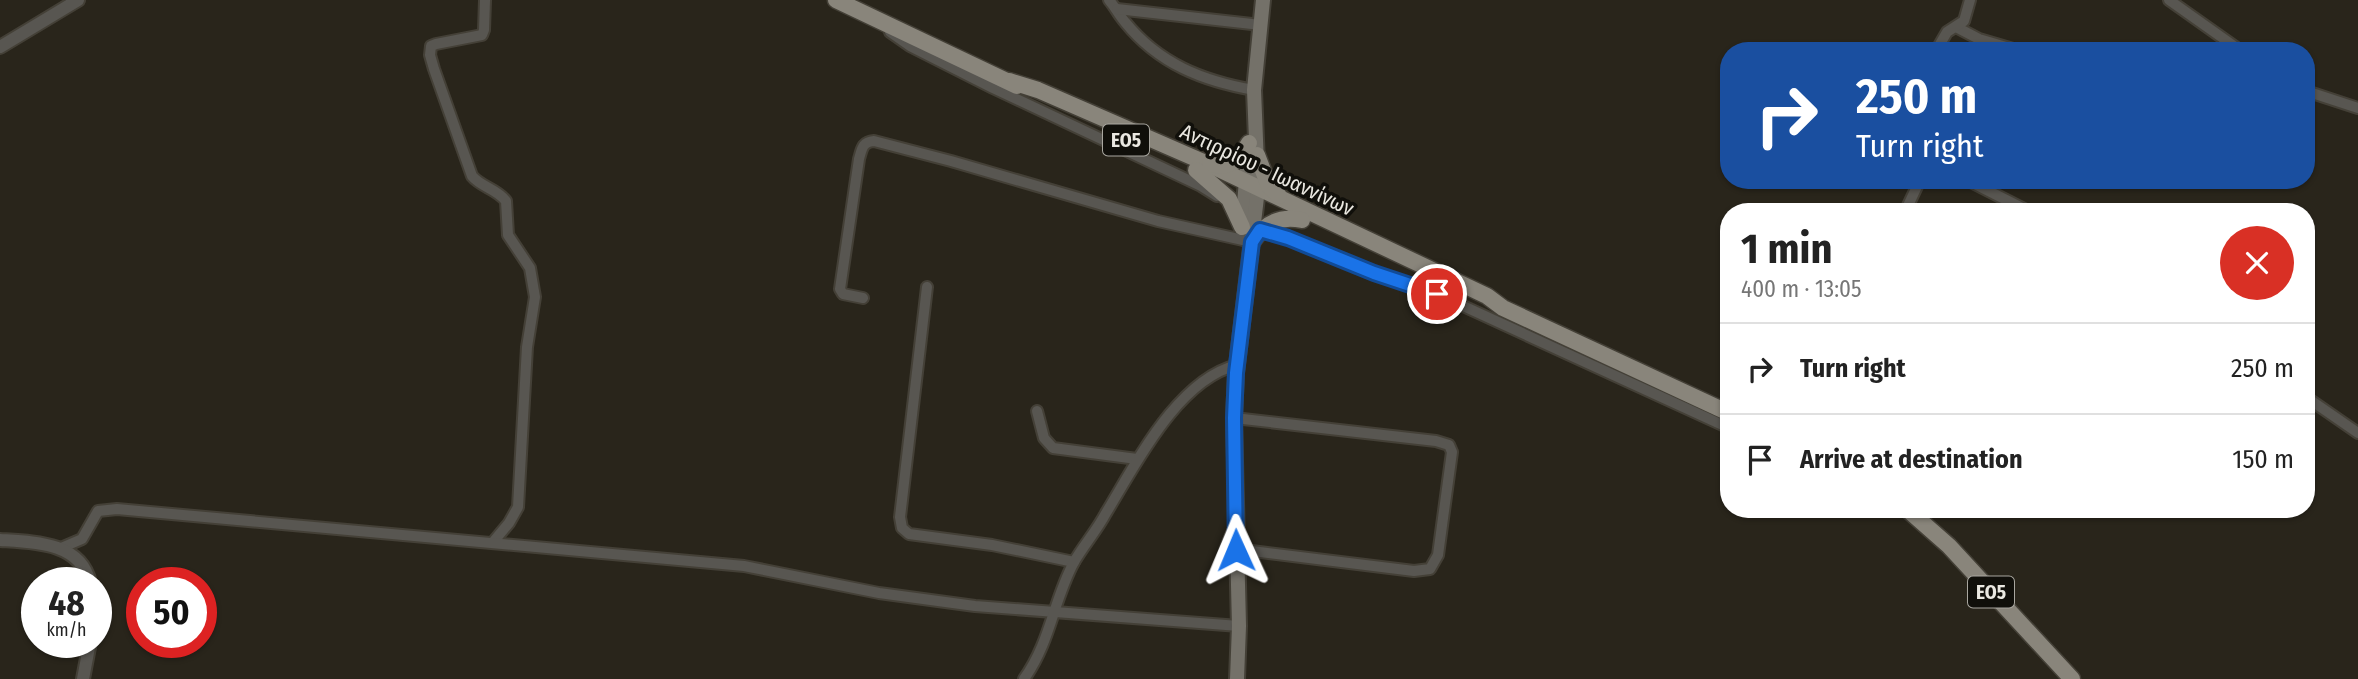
<!DOCTYPE html>
<meta charset="utf-8">
<style>
:root{--surface:#fff;--page:#f6f6f6;--text:#222;--muted:#767676;--line:#e0e0e0}
body{margin:0;font-family:"Fira Sans Condensed",sans-serif;background:var(--page);color:var(--text);height:100vh;display:flex;flex-direction:column;font-size:26px;white-space:nowrap}
*{box-sizing:border-box;margin:0}
p{font-size:23px;color:var(--muted)}
.icon{flex:none;width:38px;height:38px;fill:none;stroke:currentColor;stroke-width:2;stroke-linecap:round;stroke-linejoin:round}
.map{position:relative;flex:1;overflow:hidden}
.details{position:absolute;left:1720px;top:203px;width:595px;height:315px;display:flex;flex-direction:column;background:var(--surface);border-radius:28px;box-shadow:0 2px 5px #0004}
.details>*{flex:none}
.banner{position:absolute;left:1720px;top:42px;width:595px;height:147px;border-radius:28px;box-shadow:0 2px 5px #0004;background:#1a4fa0;color:#fff;overflow:hidden}
.speed{position:absolute;left:21px;top:567px;display:flex;gap:14px;font-size:35px;font-weight:700;text-align:center}
.speed>*{display:grid;place-content:center;width:91px;height:91px;border-radius:50%;background:var(--surface);box-shadow:0 2px 5px #0004;line-height:1}
.speed small{font-size:18px;font-weight:400}
.speed .limit{border:10px solid #d22;background:#fff;color:#111}
.pin{position:absolute;display:grid;place-items:center;width:60px;height:60px;color:#fff;margin:-30px;border:4px solid #fff;border-radius:50%;box-shadow:0 2px 7px #0007}
.me{position:absolute;width:77px;margin:-38px;rotate:359deg;stroke-linejoin:round;filter:drop-shadow(0 0 5px #0008)}
.turn{display:flex;align-items:center;gap:24px;height:147px;padding:0 21px;font-size:32px}
.turn .icon{width:91px;height:91px;stroke-width:2.5}
.turn b{display:block;font-size:49px;line-height:60px}
.round{display:grid;place-items:center;flex:none;width:74px;height:74px;border-radius:37px;background:var(--page)}
.head{display:flex;align-items:center;justify-content:space-between;height:119px;padding:0 21px}
h1{font-size:42px;font-weight:700;line-height:52px}
ul{padding:0;list-style:none}
li{display:flex;align-items:center;gap:21px;height:91px;padding:0 21px;border-top:2px solid var(--line)}
li div{flex:1}
li b{display:block;font-size:26px}
li em{font-style:normal}
.map>svg:first-child{display:block}
.lines{fill:none;stroke-linecap:round;stroke-linejoin:round}
.minor-casing{stroke:#444037;stroke-width:14}
.tertiary-casing{stroke:#444037;stroke-width:16}
.secondary-casing{stroke:#444037;stroke-width:18}
.primary-casing{stroke:#444037;stroke-width:19}
.minor{stroke:#585651;stroke-width:10}
.tertiary{stroke:#585651;stroke-width:12}
.secondary{stroke:#747169;stroke-width:14}
.primary{stroke:#89857b;stroke-width:16}
.route-casing{stroke:#114b97;stroke-width:18}
.route{stroke:#1a73e8;stroke-width:12}
.labels{text-anchor:middle;stroke-width:7;stroke-linejoin:round;paint-order:stroke}
.shield{fill:#100f0a;stroke:#a9a7a0;stroke-width:2}
.shield-label{font-size:19px;font-weight:bold;fill:#eae8e1}
.street-label{font-size:21px;fill:#eae8e1;stroke:#100f0a}
</style>
<div class="map">
<svg width="2358" height="679" viewBox="0 0 2358 679">
<rect width="100%" height="100%" fill="#29251b"/>
<g class="lines">
<g class="minor-casing">
<g id="minor">
<path d="M 485,0 L 484,30 L 482,35 L 436,44 L 431,46 L 430,55 L 434,69 L 472,176 C 481,187 497,189 506,201 L 508,235 L 530,268 L 535,297 L 527,347 L 518,507 L 509,523 L 494,541"/>
<path d="M 1109,0 C 1115,7 1119,15 1125,22 C 1159,64 1203,81 1254,90"/>
<path d="M 2169,0 L 2241,51"/>
<path d="M 1117,9 L 1261,25"/>
<path d="M 1956,27 L 1979,39 L 2020,51"/>
<path d="M 890,32 L 910,46 L 993,88 L 1201,186 L 1217,196"/>
<path d="M 1936,51 L 1947,32 L 1964,21 L 1970,0"/>
<path d="M 2306,91 L 2358,108"/>
<path d="M 1967,180 L 2030,212"/>
<path d="M 1905,212 L 1920,180"/>
<path d="M 1260,230 L 1288,238 L 1374,273 L 1437,294 L 1729,428"/>
<path d="M 927,287 L 900,517 L 902,528 L 909,534 L 992,545 L 1074,562"/>
<path d="M 863,298 L 843,294 L 840,289 L 859,159 C 862,149 862,142 874,141 L 951,161 L 1158,221 L 1243,240"/>
<path d="M 2306,397 L 2358,433"/>
<path d="M 1037,411 L 1044,438 L 1053,448 L 1137,459"/>
<path d="M 1234,418 L 1436,441 L 1449,445 L 1452,452 L 1438,555 L 1430,569 L 1414,571 L 1236,549"/>
<path d="M 61,548 L 82,539 L 98,511 L 117,509 L 744,566 L 879,593 L 975,606 L 1239,626"/>
<path d="M 1024,679 C 1051,641 1053,601 1074,562 C 1084,545 1097,530 1106,513 C 1136,464 1177,380 1237,365"/>
</g>
</g>
<g class="tertiary-casing">
<g id="tertiary">
<path d="M 0,47 L 78,0"/>
<path d="M 0,540 C 34,542 81,542 90,583"/>
<path d="M 83,679 L 90,642"/>
</g>
</g>
<g class="secondary-casing">
<g id="secondary">
<path d="M 1242,228 L 1249,144"/>
<path d="M 1237,679 L 1239,626 L 1234,418 L 1236,373 L 1258,189 L 1254,90 L 1263,0"/>
</g>
</g>
<g class="primary-casing">
<g id="primary">
<path d="M 836,0 L 1017,86"/>
<path d="M 1009,81 L 1038,90 L 1208,164 L 1487,296 L 1503,308 L 1729,413"/>
<path d="M 1257,155 L 1269,186 L 1279,196"/>
<path d="M 1210,164 L 1223,166 L 1238,161 L 1249,143"/>
<path d="M 1196,170 L 1229,199 L 1242,227"/>
<path d="M 1252,242 C 1264,224 1279,215 1302,220"/>
<path d="M 1907,509 L 1949,546 L 2072,679"/>
</g>
</g>
<use href="#minor" class="minor"/>
<use href="#tertiary" class="tertiary"/>
<use href="#secondary" class="secondary"/>
<use href="#primary" class="primary"/>
</g>
<g class="lines">
<g class="route-casing">
<path id="route" d="M 1236,550 L 1234,418 L 1236,373 L 1252,242 L 1260,230 L 1288,238 L 1374,273 L 1437,294"/>
</g>
<use href="#route" class="route"/>
</g>
<g class="labels">
<g class="shield">
<rect x="1103" y="124.5" width="46" height="31" rx="5"/>
<rect x="1968" y="576.5" width="46" height="31" rx="5"/>
</g>
<g class="shield-label">
<text x="1126" y="147">ΕΟ5</text>
<text x="1991" y="599">ΕΟ5</text>
</g>
<g class="street-label">
<text transform="translate(1267 170) rotate(25)" y="7">Αντιρρίου - Ιωαννίνων</text>
</g>
</g>
</svg>
<div class="speed"><div>48<small>km/h</small></div><div class="limit">50</div></div>
<div class="pin" style="left:1437px;top:294px;background:#d93025"><svg class="icon" aria-label="arrive" viewBox="0 0 24 24"><path d="M6 21V4h12l-3 4 3 4H6"/></svg></div>
<svg class="me" style="left:1236px;top:550px" viewBox="-20 -20 40 40"><path d="M0-17L14 15 0 8-14 15z" fill="#1a73e8" stroke="#fff" stroke-width="4"/></svg>
<div class="banner">
<div class="turn"><svg class="icon" aria-label="right" viewBox="0 0 24 24"><path d="M7 20v-9h11M14 6l5 5-5 5"/></svg><div><b>250 m</b>Turn right</div></div>
</div>
<section class="details">
<div class="head"><div><h1>1 min</h1><p>400 m · 13:05</p></div><a class="round" style="background:#d93025;color:#fff"><svg class="icon" aria-label="close" viewBox="0 0 24 24"><path d="M6 6l12 12M18 6L6 18"/></svg></a></div>
<ul>
<li><svg class="icon" aria-label="right" viewBox="0 0 24 24"><path d="M7 20v-9h11M14 6l5 5-5 5"/></svg><div><b>Turn right</b></div><em>250 m</em></li>
<li><svg class="icon" aria-label="arrive" viewBox="0 0 24 24"><path d="M6 21V4h12l-3 4 3 4H6"/></svg><div><b>Arrive at destination</b></div><em>150 m</em></li>
</ul>
</section>
</div>
